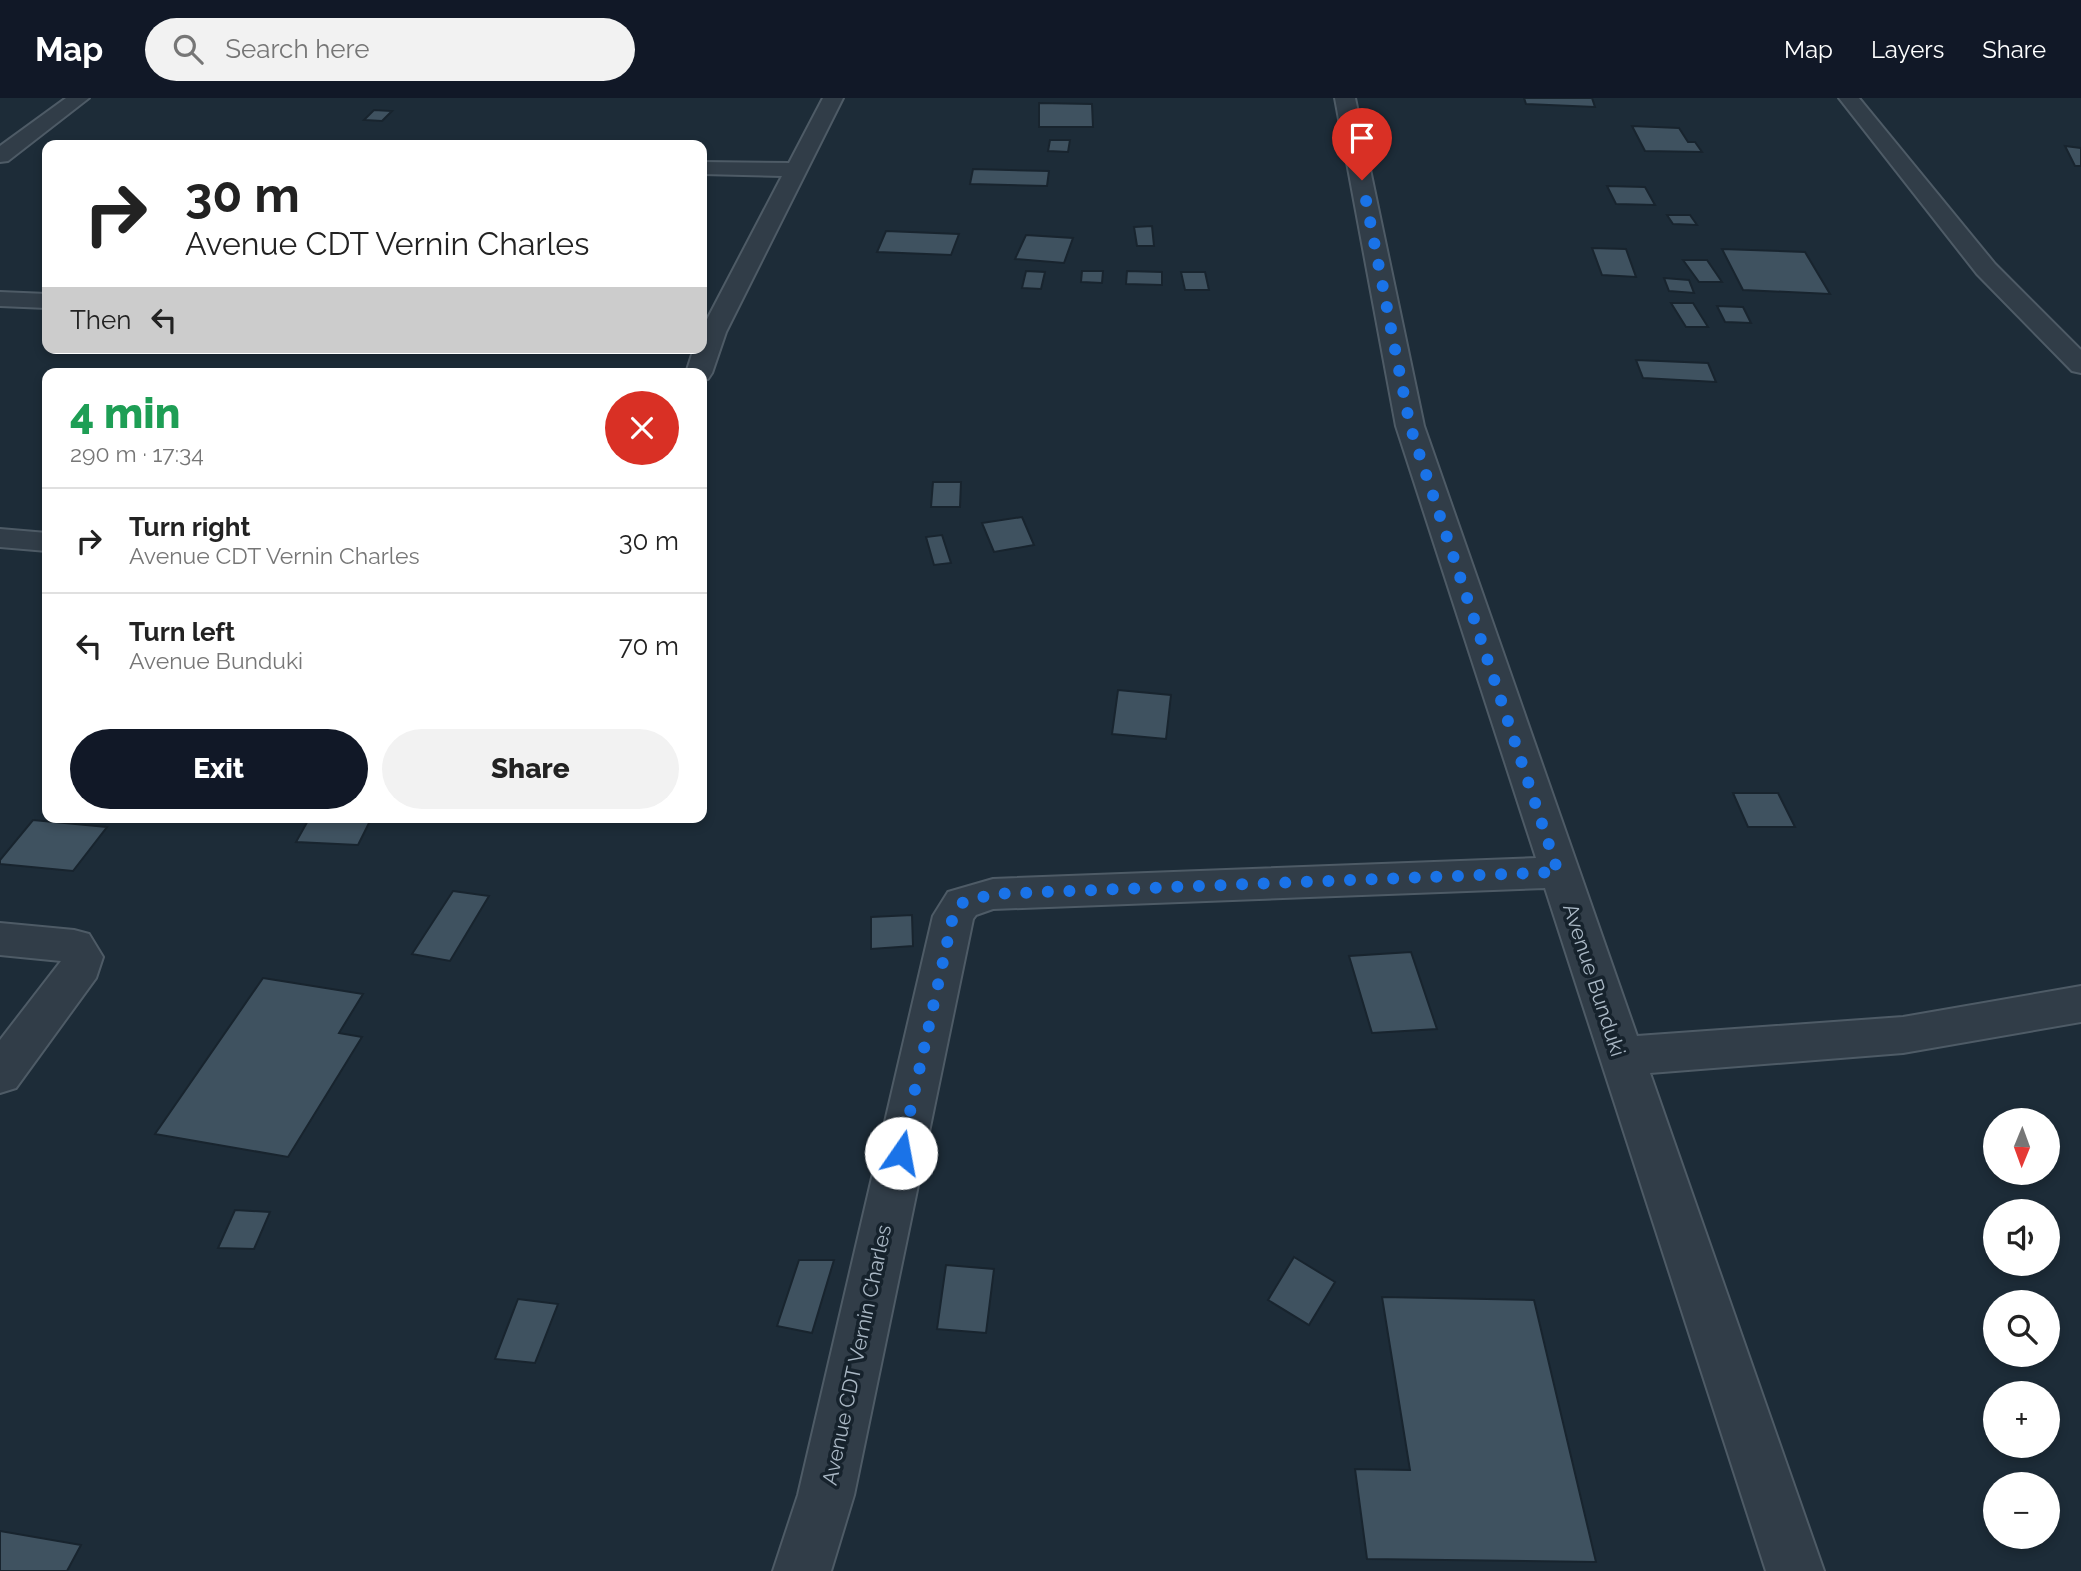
<!DOCTYPE html>
<meta charset="utf-8">
<style>
:root{--surface:#fff;--page:#f2f2f2;--text:#222;--muted:#767676;--line:#e0e0e0;--accent:#111827}
body{margin:0;font-family:Raleway,sans-serif;background:var(--page);color:var(--text);height:100vh;display:flex;flex-direction:column;font-size:26px;white-space:nowrap}
*{box-sizing:border-box;margin:0}
p{font-size:23px;color:var(--muted)}
.icon{flex:none;width:38px;height:38px;fill:none;stroke:currentColor;stroke-width:2;stroke-linecap:round;stroke-linejoin:round}
.map{position:relative;flex:1;overflow:hidden}
.drawer{position:absolute;left:42px;top:270px;width:665px;height:455px;display:flex;flex-direction:column;background:var(--surface);border-radius:14px;box-shadow:0 4px 10px #0003}
.drawer>*{flex:none}
.hud{position:absolute;left:42px;top:42px;width:665px;height:214px;border-radius:14px;box-shadow:0 4px 10px #0003;background:#fff;color:var(--text);overflow:hidden}
.needle{width:46px;rotate:181deg}
.tools{position:absolute;left:1983px;top:1010px;display:grid;gap:14px}
.tools a{display:grid;place-items:center;width:77px;height:77px;border-radius:50%;background:var(--surface);box-shadow:0 4px 10px #0003;font-size:35px}
.pin{position:absolute;display:grid;place-items:center;width:60px;height:60px;color:#fff;margin:-72px -30px;border-radius:50% 50% 50% 0;rotate:-45deg;box-shadow:0 0 7px #0007}
.pin .icon{rotate:45deg}
.me{position:absolute;width:77px;margin:-38px;rotate:12deg;stroke-linejoin:round;filter:drop-shadow(0 0 5px #0008)}
.turn{display:flex;align-items:center;gap:24px;height:147px;padding:0 28px;font-size:32px}
.turn .icon{width:91px;height:91px;stroke-width:2.5}
.turn b{display:block;font-size:49px;line-height:60px}
.then{display:flex;align-items:center;height:66px;padding:0 28px;background:#0003;gap:14px;font-size:26px}
.round{display:grid;place-items:center;flex:none;width:74px;height:74px;border-radius:37px;background:var(--page)}
.summary{display:flex;align-items:center;justify-content:space-between;height:119px;padding:0 28px}
h1{font-size:42px;font-weight:800;line-height:52px;color:#1e9e55}
.primary-button{display:flex;gap:14px;margin-top:auto;padding:14px 28px}
.primary-button a{flex:1;height:80px;border-radius:42px;background:var(--accent);color:#fff;font-size:28px;font-weight:800;line-height:80px;text-align:center}
.primary-button a+a{background:var(--page);color:var(--text)}
ul{padding:0;list-style:none}
li{display:flex;align-items:center;gap:21px;height:105px;padding:0 28px;border-top:2px solid var(--line)}
li div{flex:1}
li b{display:block;font-size:26px}
li em{font-style:normal}
header{display:flex;align-items:center;gap:42px;box-sizing:border-box;height:98px;padding:0 35px;background:var(--accent);color:#fff}
header strong{font-size:33px}
nav{display:flex;gap:38px;margin-inline-start:auto;font-size:24px}
.search{width:490px;height:63px;background:var(--page);display:flex;align-items:center;gap:18px;box-sizing:border-box;padding:0 24px;border-radius:38px;color:var(--muted);font-size:26px}
.map>svg:first-child{display:block}
.building{fill:#3f5260;stroke:#18242e;stroke-width:2}
.lines{fill:none;stroke-linecap:round;stroke-linejoin:round}
.minor-casing{stroke:#4e5b66;stroke-width:4}
.minor{fill:#313d48;fill-rule:evenodd}
.route{stroke:#1a73e8;stroke-width:12;stroke-dasharray:0 21.6}
.labels{text-anchor:middle;stroke-width:7;stroke-linejoin:round;paint-order:stroke}
.street-label{font-size:21px;fill:#aab8c5;stroke:#16222c}
</style>
<header>
<strong>Map</strong>
<div class="search"><svg class="icon" aria-label="search" viewBox="0 0 24 24"><circle cx="10" cy="10" r="6"/><path d="M15 15l6 6"/></svg>Search here</div>
<nav><a>Map</a><a>Layers</a><a>Share</a></nav>
</header>
<div class="map">
<svg width="2081" height="1473" viewBox="0 0 2081 1473">
<rect width="100%" height="100%" fill="#1d2c38"/>
<g class="building">
<path d="M 1524,0 L 1592,0 L 1595,9 L 1526,6 Z"/>
<path d="M 1039,5 L 1092,6 L 1093,29 L 1039,29 Z"/>
<path d="M 374,12 L 392,13 L 382,23 L 364,22 Z"/>
<path d="M 1632,28 L 1679,30 L 1688,44 L 1695,44 L 1702,54 L 1645,53 Z"/>
<path d="M 1050,42 L 1070,42 L 1068,54 L 1048,53 Z"/>
<path d="M 2065,48 L 2081,50 L 2081,68 L 2075,68 Z"/>
<path d="M 973,71 L 1049,73 L 1047,88 L 970,86 Z"/>
<path d="M 1607,88 L 1645,89 L 1655,107 L 1616,106 Z"/>
<path d="M 1667,117 L 1690,117 L 1697,127 L 1673,126 Z"/>
<path d="M 1152,128 L 1154,148 L 1137,148 L 1134,129 Z"/>
<path d="M 886,133 L 959,136 L 951,157 L 877,154 Z"/>
<path d="M 1026,137 L 1073,140 L 1064,165 L 1015,161 Z"/>
<path d="M 1592,150 L 1626,151 L 1636,179 L 1602,177 Z"/>
<path d="M 1722,151 L 1805,154 L 1830,196 L 1743,192 Z"/>
<path d="M 1683,162 L 1707,162 L 1722,184 L 1699,184 Z"/>
<path d="M 1026,173 L 1045,174 L 1041,191 L 1022,190 Z"/>
<path d="M 1082,173 L 1103,173 L 1102,185 L 1081,184 Z"/>
<path d="M 1127,173 L 1162,174 L 1162,187 L 1126,186 Z"/>
<path d="M 1181,174 L 1205,174 L 1209,192 L 1185,192 Z"/>
<path d="M 1664,180 L 1689,182 L 1694,195 L 1669,193 Z"/>
<path d="M 1671,205 L 1693,205 L 1708,229 L 1686,229 Z"/>
<path d="M 1717,208 L 1743,209 L 1751,225 L 1725,224 Z"/>
<path d="M 1636,262 L 1708,265 L 1716,284 L 1643,280 Z"/>
<path d="M 933,384 L 961,384 L 960,409 L 931,409 Z"/>
<path d="M 1022,419 L 1034,447 L 994,454 L 982,425 Z"/>
<path d="M 942,437 L 951,465 L 934,467 L 926,439 Z"/>
<path d="M 1118,592 L 1171,597 L 1166,641 L 1112,636 Z"/>
<path d="M 1733,695 L 1778,695 L 1795,729 L 1748,729 Z"/>
<path d="M 310,719 L 372,719 L 358,747 L 296,744 Z"/>
<path d="M 33,722 L 107,729 L 73,773 L 0,766 L 0,762 Z"/>
<path d="M 453,793 L 489,798 L 450,863 L 412,856 Z"/>
<path d="M 912,817 L 913,848 L 871,851 L 871,819 Z"/>
<path d="M 1411,854 L 1437,931 L 1372,935 L 1349,858 Z"/>
<path d="M 263,880 L 363,896 L 339,935 L 362,939 L 288,1059 L 155,1036 Z"/>
<path d="M 235,1112 L 270,1114 L 254,1151 L 218,1150 Z"/>
<path d="M 1294,1159 L 1335,1184 L 1309,1227 L 1268,1202 Z"/>
<path d="M 799,1162 L 834,1162 L 812,1235 L 777,1228 Z"/>
<path d="M 946,1167 L 994,1171 L 986,1235 L 937,1231 Z"/>
<path d="M 1382,1199 L 1534,1202 L 1596,1464 L 1367,1461 L 1355,1371 L 1410,1372 Z"/>
<path d="M 518,1201 L 558,1206 L 535,1265 L 495,1261 Z"/>
<path d="M 0,1433 L 81,1447 L 67,1473 L 0,1473 Z"/>
</g>
<g class="lines">
<g class="minor-casing">
<g id="minor">
<path d="M 66,0 L 89,0 L 8,63 L 0,64 L 0,48 Z"/>
<path d="M 823,0 L 843,0 L 726,234 L 712,275 L 708,281 L 702,282 L 702,275 L 686,275 L 694,250 L 702,250 L 702,231 L 782,78 L 702,76 L 702,64 L 789,65 Z"/>
<path d="M 1335,0 L 1355,0 L 1424,328 L 1637,938 L 1903,919 L 2081,888 L 2081,924 L 1903,955 L 1650,975 L 1824,1473 L 1766,1473 L 1545,790 L 993,811 L 976,817 L 973,821 L 854,1397 L 831,1473 L 773,1473 L 798,1397 L 933,818 L 948,794 L 993,781 L 1536,760 L 1396,328 Z"/>
<path d="M 1839,0 L 1859,0 L 1995,166 L 2081,252 L 2081,275 L 2072,273 L 1977,176 Z"/>
<path d="M 0,194 L 47,196 L 47,210 L 0,208 Z"/>
<path d="M 0,431 L 47,435 L 47,453 L 0,449 Z"/>
<path d="M 0,825 L 74,832 L 89,836 L 103,859 L 96,880 L 16,990 L 0,995 L 0,942 L 61,863 L 0,857 Z"/>
</g>
</g>
<use href="#minor" class="minor"/>
</g>
<g class="lines">
<path class="route" d="M 901,1055 L 953,818 L 962,805 L 993,796 L 1558,774 L 1410,328 L 1362,82"/>
</g>
<g class="labels">
<g class="street-label">
<text transform="translate(1594 882) rotate(72)" y="7">Avenue Bunduki</text>
<text transform="translate(857 1257) rotate(-78)" y="7">Avenue CDT Vernin Charles</text>
</g>
</g>
</svg>
<div class="tools">
<a><svg class="needle" viewBox="-14 -14 28 28"><path d="M0-13l5 13h-10z" fill="#e53935"/><path d="M0 13l5-13h-10z" fill="#767676"/></svg></a>
<a><svg class="icon" aria-label="sound" viewBox="0 0 24 24"><path d="M4 9h4l5-4v14l-5-4H4zM17 9q2 3 0 6"/></svg></a>
<a><svg class="icon" aria-label="search" viewBox="0 0 24 24"><circle cx="10" cy="10" r="6"/><path d="M15 15l6 6"/></svg></a>
<a>+</a>
<a>−</a>
</div>
<div class="pin" style="left:1362px;top:82px;background:#d93025"><svg class="icon" aria-label="arrive" viewBox="0 0 24 24"><path d="M6 21V4h12l-3 4 3 4H6"/></svg></div>
<svg class="me" style="left:901px;top:1055px" viewBox="-20 -20 40 40"><circle r="19" fill="#fff"/><path d="M0-13L10 11 0 6-10 11z" fill="#1a73e8"/></svg>
<div class="hud">
<div class="turn"><svg class="icon" aria-label="right" viewBox="0 0 24 24"><path d="M7 20v-9h11M14 6l5 5-5 5"/></svg><div><b>30 m</b>Avenue CDT Vernin Charles</div></div>
<div class="then">Then<svg class="icon" aria-label="left" viewBox="0 0 24 24"><path d="M17 20v-9H6M10 6l-5 5 5 5"/></svg></div>
</div>
<section class="drawer">
<div class="summary"><div><h1>4 min</h1><p>290 m · 17:34</p></div><a class="round" style="background:#d93025;color:#fff"><svg class="icon" aria-label="close" viewBox="0 0 24 24"><path d="M6 6l12 12M18 6L6 18"/></svg></a></div>
<ul>
<li><svg class="icon" aria-label="right" viewBox="0 0 24 24"><path d="M7 20v-9h11M14 6l5 5-5 5"/></svg><div><b>Turn right</b><p>Avenue CDT Vernin Charles</p></div><em>30 m</em></li>
<li><svg class="icon" aria-label="left" viewBox="0 0 24 24"><path d="M17 20v-9H6M10 6l-5 5 5 5"/></svg><div><b>Turn left</b><p>Avenue Bunduki</p></div><em>70 m</em></li>
</ul>
<div class="primary-button"><a>Exit</a><a>Share</a></div>
</section>
</div>
